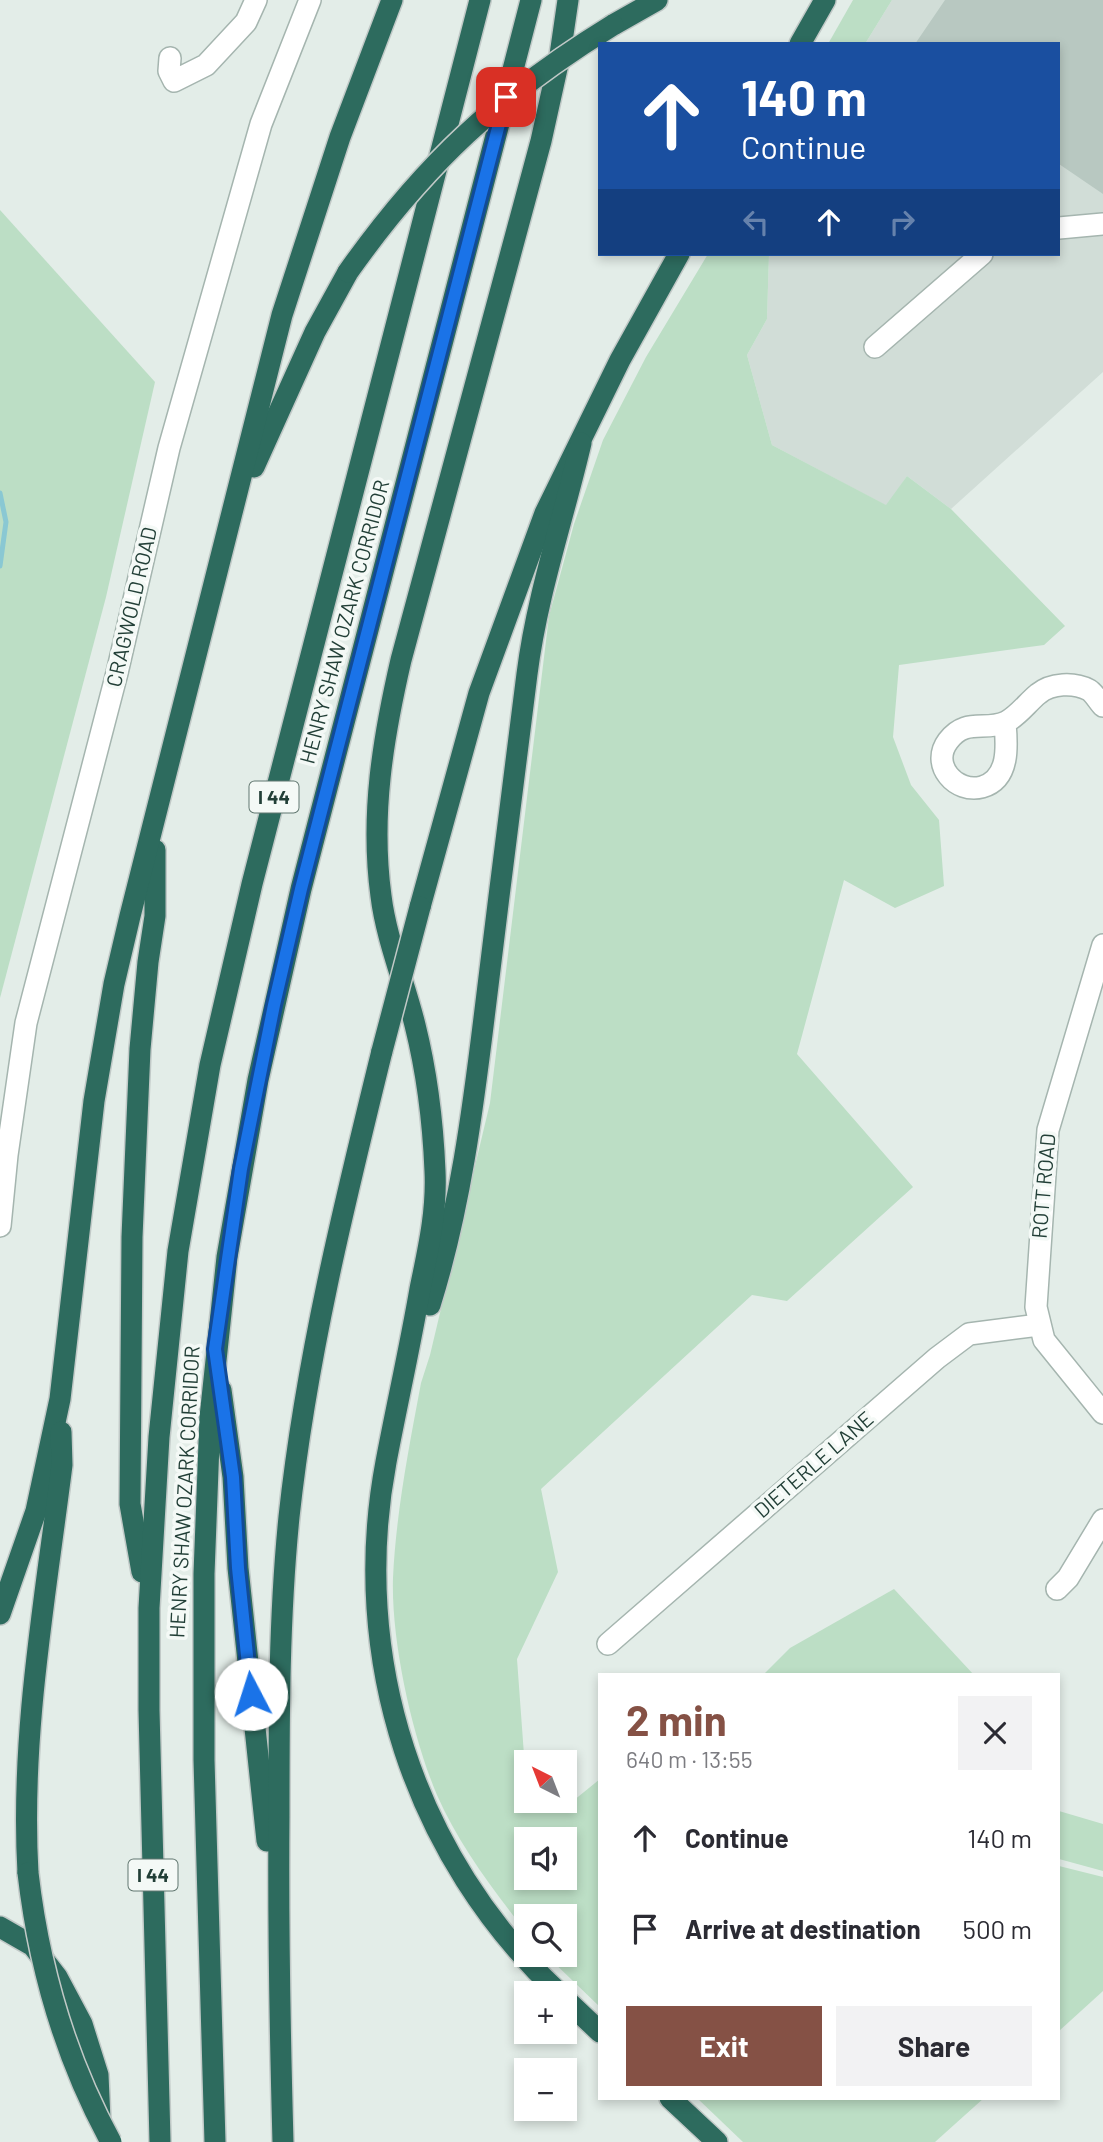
<!DOCTYPE html>
<meta charset="utf-8">
<style>
:root{--surface:#fff;--page:#f2f2f3;--text:#2b2b33;--muted:#7c7c81;--accent:#855145}
body{margin:0;font-family:Barlow,sans-serif;background:var(--page);color:var(--text);height:100vh;display:flex;flex-direction:column;font-size:26px;white-space:nowrap}
*{box-sizing:border-box;margin:0}
p{font-size:23px;color:var(--muted)}
.icon{flex:none;width:38px;height:38px;fill:none;stroke:currentColor;stroke-width:2;stroke-linecap:round;stroke-linejoin:round}
.map{position:relative;flex:1;overflow:hidden}
.details{position:absolute;left:598px;top:1673px;width:462px;height:427px;display:flex;flex-direction:column;background:var(--surface);border-radius:0px;box-shadow:0 4px 10px #0003}
.details>*{flex:none}
.hud{position:absolute;left:598px;top:42px;width:462px;height:214px;border-radius:0px;box-shadow:0 4px 10px #0003;background:#1a4fa0;color:#fff;overflow:hidden}
.needle{width:46px;rotate:318deg}
.tools{position:absolute;left:514px;top:1750px;display:grid;gap:14px}
.tools a{display:grid;place-items:center;width:63px;height:63px;border-radius:0px;background:var(--surface);box-shadow:0 4px 10px #0003;font-size:35px}
.pin{position:absolute;display:grid;place-items:center;width:60px;height:60px;color:#fff;margin:-30px;border-radius:14px;box-shadow:0 4px 10px #0006}
.me{position:absolute;width:77px;margin:-38px;rotate:355deg;stroke-linejoin:round;filter:drop-shadow(0 0 5px #0008)}
.turn{display:flex;align-items:center;gap:24px;height:147px;padding:0 28px;font-size:32px}
.turn .icon{width:91px;height:91px;stroke-width:2.5}
.turn b{display:block;font-size:49px;line-height:60px}
.lanes{display:flex;align-items:center;height:66px;padding:0 28px;background:#0003;justify-content:center;gap:35px;direction:ltr}
.lanes .off{opacity:.35}
.round{display:grid;place-items:center;flex:none;width:74px;height:74px;border-radius:0px;background:var(--page)}
.headline{display:flex;align-items:center;justify-content:space-between;height:119px;padding:0 28px}
h1{font-size:42px;font-weight:700;line-height:52px;color:var(--accent)}
.button{display:flex;gap:14px;margin-top:auto;padding:14px 28px}
.button a{flex:1;height:80px;border-radius:0px;background:var(--accent);color:#fff;font-size:28px;font-weight:700;line-height:80px;text-align:center}
.button a+a{background:var(--page);color:var(--text)}
ul{padding:0;list-style:none}
li{display:flex;align-items:center;gap:21px;height:91px;padding:0 28px}
li div{flex:1}
li b{display:block;font-size:26px}
li em{font-style:normal}
.map>svg:first-child{display:block}
.built{fill:#d1ddd7}
.green{fill:#bcdec5;fill-rule:evenodd}
.lines{fill:none;stroke-linecap:round;stroke-linejoin:round}
.stream{stroke:#8ac8d3;stroke-width:5}
.building{fill:#b8c8c1}
.minor-casing{stroke:#a5b5af;stroke-width:24}
.highway-casing{stroke:#c1c9c7;stroke-width:24}
.minor{stroke:#fff;stroke-width:21}
.highway{stroke:#2d6b5e;stroke-width:21}
.highway-bridge-casing{stroke:#c1c9c7;stroke-width:24;stroke-linecap:butt}
.highway-bridge{stroke:#2d6b5e;stroke-width:21}
.route-casing{stroke:#114b97;stroke-width:18}
.route{stroke:#1a73e8;stroke-width:12}
.labels{text-anchor:middle;stroke-width:7;stroke-linejoin:round;paint-order:stroke}
.shield{fill:#f4f9f6;stroke:#617770;stroke-width:2}
.shield-label{font-size:19px;font-weight:bold;fill:#223f37}
.street-label{font-size:21px;fill:#223f37;stroke:#f4f9f6}
</style>
<div class="map">
<svg width="1103" height="2142" viewBox="0 0 1103 2142">
<rect width="100%" height="100%" fill="#e3ede8"/>
<path class="built" d="M 892,0 L 1103,0 L 1103,372 L 951,509 L 907,476 L 887,506 L 772,445 L 747,355 L 767,319 L 769,254 L 1059,254 L 1059,44 L 865,44 Z"/>
<g class="green">
<path d="M 853,0 L 892,0 L 865,44 L 828,44 Z"/>
<path d="M 0,210 L 155,382 L 106,597 L 0,998 Z"/>
<path d="M 708,254 L 769,254 L 767,319 L 747,355 L 772,445 L 886,505 L 907,476 L 951,509 L 1065,626 L 1044,645 L 899,665 L 893,737 L 911,785 L 939,820 L 944,886 L 895,908 L 844,880 L 797,1054 L 913,1187 L 787,1301 L 752,1295 L 541,1489 L 558,1572 L 517,1659 L 524,1755 L 530,1762 L 527,1762 L 527,1801 L 564,1801 L 568,1805 L 600,1779 L 600,2007 L 546,1955 L 565,1955 L 565,1916 L 527,1916 L 527,1933 C 493,1890 459,1845 437,1795 C 412,1736 391,1641 393,1578 C 396,1513 409,1447 421,1383 L 430,1355 L 490,1103 L 549,616 L 574,524 L 603,440 L 646,357 ZM 527,1839 L 565,1839 L 565,1878 L 527,1878 Z"/>
<path d="M 894,1589 L 974,1675 L 763,1675 L 790,1648 Z"/>
<path d="M 1059,1811 L 1103,1824 L 1103,1871 L 1059,1859 Z"/>
<path d="M 1059,1866 L 1103,1877 L 1103,1991 L 1059,2031 Z"/>
<path d="M 697,2098 L 984,2098 L 935,2142 L 743,2142 Z"/>
</g>
<g class="lines">
<path class="stream" d="M 0,493 L 6,522 L 0,566"/>
</g>
<path class="building" d="M 945,0 L 1103,0 L 1103,194 L 1059,164 L 1059,44 L 915,44 Z"/>
<g class="lines">
<g class="minor-casing">
<g id="minor">
<path d="M 170,58 L 169,71 L 174,81 L 206,65 L 246,22 L 256,0"/>
<path d="M 1059,228 L 1103,224"/>
<path d="M 875,347 L 982,254"/>
<path d="M 1005,723 C 1007,745 1010,779 982,787 C 956,794 930,765 948,741 C 966,717 985,732 1006,722 C 1018,716 1028,702 1038,694 C 1051,683 1074,682 1089,690 C 1094,693 1099,702 1103,706"/>
<path d="M 1103,945 L 1048,1130 L 1036,1307 L 1044,1340 L 1103,1413"/>
<path d="M 0,1226 L 7,1155 L 26,1023 L 117,673 L 169,448 L 261,124 L 310,0"/>
<path d="M 1057,1589 L 1068,1578 L 1103,1520"/>
<path d="M 608,1644 L 937,1358 L 969,1334 L 1039,1325"/>
</g>
</g>
<g class="highway-casing">
<g id="highway">
<path d="M 613,25 L 657,0"/>
<path d="M 800,44 L 825,0"/>
<path d="M 254,467 L 315,332 L 348,272"/>
<path d="M 420,907 L 479,693 L 545,513 L 620,360 L 679,254"/>
<path d="M 430,1305 C 460,1210 473,1109 485,1010 C 499,898 512,786 527,674 C 537,595 563,520 581,443"/>
<path d="M 221,1390 L 233,1477 L 238,1568 L 267,1841"/>
<path d="M 142,1572 L 130,1504 L 132,1237 L 140,1049 L 148,962 L 155,916 L 155,850"/>
<path d="M 0,1614 L 36,1511 L 60,1399 L 94,1101 L 114,984 L 130,916 L 282,315 L 340,137 L 392,0"/>
<path d="M 28,1873 C 20,1737 45,1600 62,1465 L 61,1432"/>
<path d="M 0,1927 L 33,1946 L 57,1977 L 82,2024 L 98,2075 L 100,2120"/>
<path d="M 559,1993 C 414,1857 349,1657 386,1462 C 397,1404 410,1347 420,1289 C 428,1250 437,1212 435,1171 C 433,1123 427,1073 415,1025 C 405,984 386,938 381,896 C 370,815 383,738 401,660 L 541,141 L 560,55 L 568,0"/>
<path d="M 565,1999 L 600,2032"/>
<path d="M 670,2098 L 717,2142"/>
<path d="M 160,2142 L 149,1710 L 149,1608 L 159,1437 L 178,1251 L 210,1065 L 252,884 L 480,0"/>
<path d="M 215,2142 L 204,1760 L 204,1574 L 210,1417 L 227,1257 L 258,1080 L 301,889 L 531,0"/>
<path d="M 283,2142 C 280,2033 278,1925 279,1816 C 279,1716 279,1617 289,1517 C 306,1359 344,1205 382,1051"/>
</g>
</g>
<use href="#minor" class="minor"/>
<use href="#highway" class="highway"/>
<g class="highway-bridge-casing">
<g id="highway-bridge">
<path d="M 348,272 C 425,163 499,95 613,25"/>
<path d="M 382,1051 L 420,907"/>
<path d="M 28,1873 C 39,1968 65,2058 111,2142"/>
</g>
</g>
<use href="#highway-bridge" class="highway-bridge"/>
</g>
<g class="lines">
<g class="route-casing">
<path id="route" d="M 251,1694 L 238,1568 L 233,1477 L 215,1349 L 241,1169 L 274,1005 L 301,889 L 506,97"/>
</g>
<use href="#route" class="route"/>
</g>
<g class="labels">
<g class="shield">
<rect x="249.5" y="781.5" width="49" height="31" rx="5"/>
<rect x="128.5" y="1859.5" width="49" height="31" rx="5"/>
</g>
<g class="shield-label">
<text x="274" y="804">I 44</text>
<text x="153" y="1882">I 44</text>
</g>
<g class="street-label">
<text transform="translate(132 607) rotate(-77)" y="7">CRAGWOLD ROAD</text>
<text transform="translate(345 622) rotate(-75)" y="7">HENRY SHAW OZARK CORRIDOR</text>
<text transform="translate(1044 1186) rotate(-85)" y="7">ROTT ROAD</text>
<text transform="translate(814 1465) rotate(-41)" y="7">DIETERLE LANE</text>
<text transform="translate(185 1492) rotate(-87)" y="7">HENRY SHAW OZARK CORRIDOR</text>
</g>
</g>
</svg>
<div class="tools">
<a><svg class="needle" viewBox="-14 -14 28 28"><path d="M0-13l5 13h-10z" fill="#e53935"/><path d="M0 13l5-13h-10z" fill="#7c7c81"/></svg></a>
<a><svg class="icon" aria-label="sound" viewBox="0 0 24 24"><path d="M4 9h4l5-4v14l-5-4H4zM17 9q2 3 0 6"/></svg></a>
<a><svg class="icon" aria-label="search" viewBox="0 0 24 24"><circle cx="10" cy="10" r="6"/><path d="M15 15l6 6"/></svg></a>
<a>+</a>
<a>−</a>
</div>
<div class="pin" style="left:506px;top:97px;background:#d93025"><svg class="icon" aria-label="arrive" viewBox="0 0 24 24"><path d="M6 21V4h12l-3 4 3 4H6"/></svg></div>
<svg class="me" style="left:251px;top:1694px" viewBox="-20 -20 40 40"><circle r="19" fill="#fff"/><path d="M0-13L10 11 0 6-10 11z" fill="#1a73e8"/></svg>
<div class="hud">
<div class="turn"><svg class="icon" aria-label="ahead" viewBox="0 0 24 24"><path d="M12 20V5M6 11l6-6 6 6"/></svg><div><b>140 m</b>Continue</div></div>
<div class="lanes"><svg class="icon off" aria-label="left" viewBox="0 0 24 24"><path d="M17 20v-9H6M10 6l-5 5 5 5"/></svg><svg class="icon" aria-label="ahead" viewBox="0 0 24 24"><path d="M12 20V5M6 11l6-6 6 6"/></svg><svg class="icon off" aria-label="right" viewBox="0 0 24 24"><path d="M7 20v-9h11M14 6l5 5-5 5"/></svg></div>
</div>
<section class="details">
<div class="headline"><div><h1>2 min</h1><p>640 m · 13:55</p></div><a class="round"><svg class="icon" aria-label="close" viewBox="0 0 24 24"><path d="M6 6l12 12M18 6L6 18"/></svg></a></div>
<ul>
<li><svg class="icon" aria-label="ahead" viewBox="0 0 24 24"><path d="M12 20V5M6 11l6-6 6 6"/></svg><div><b>Continue</b></div><em>140 m</em></li>
<li><svg class="icon" aria-label="arrive" viewBox="0 0 24 24"><path d="M6 21V4h12l-3 4 3 4H6"/></svg><div><b>Arrive at destination</b></div><em>500 m</em></li>
</ul>
<div class="button"><a>Exit</a><a>Share</a></div>
</section>
</div>
